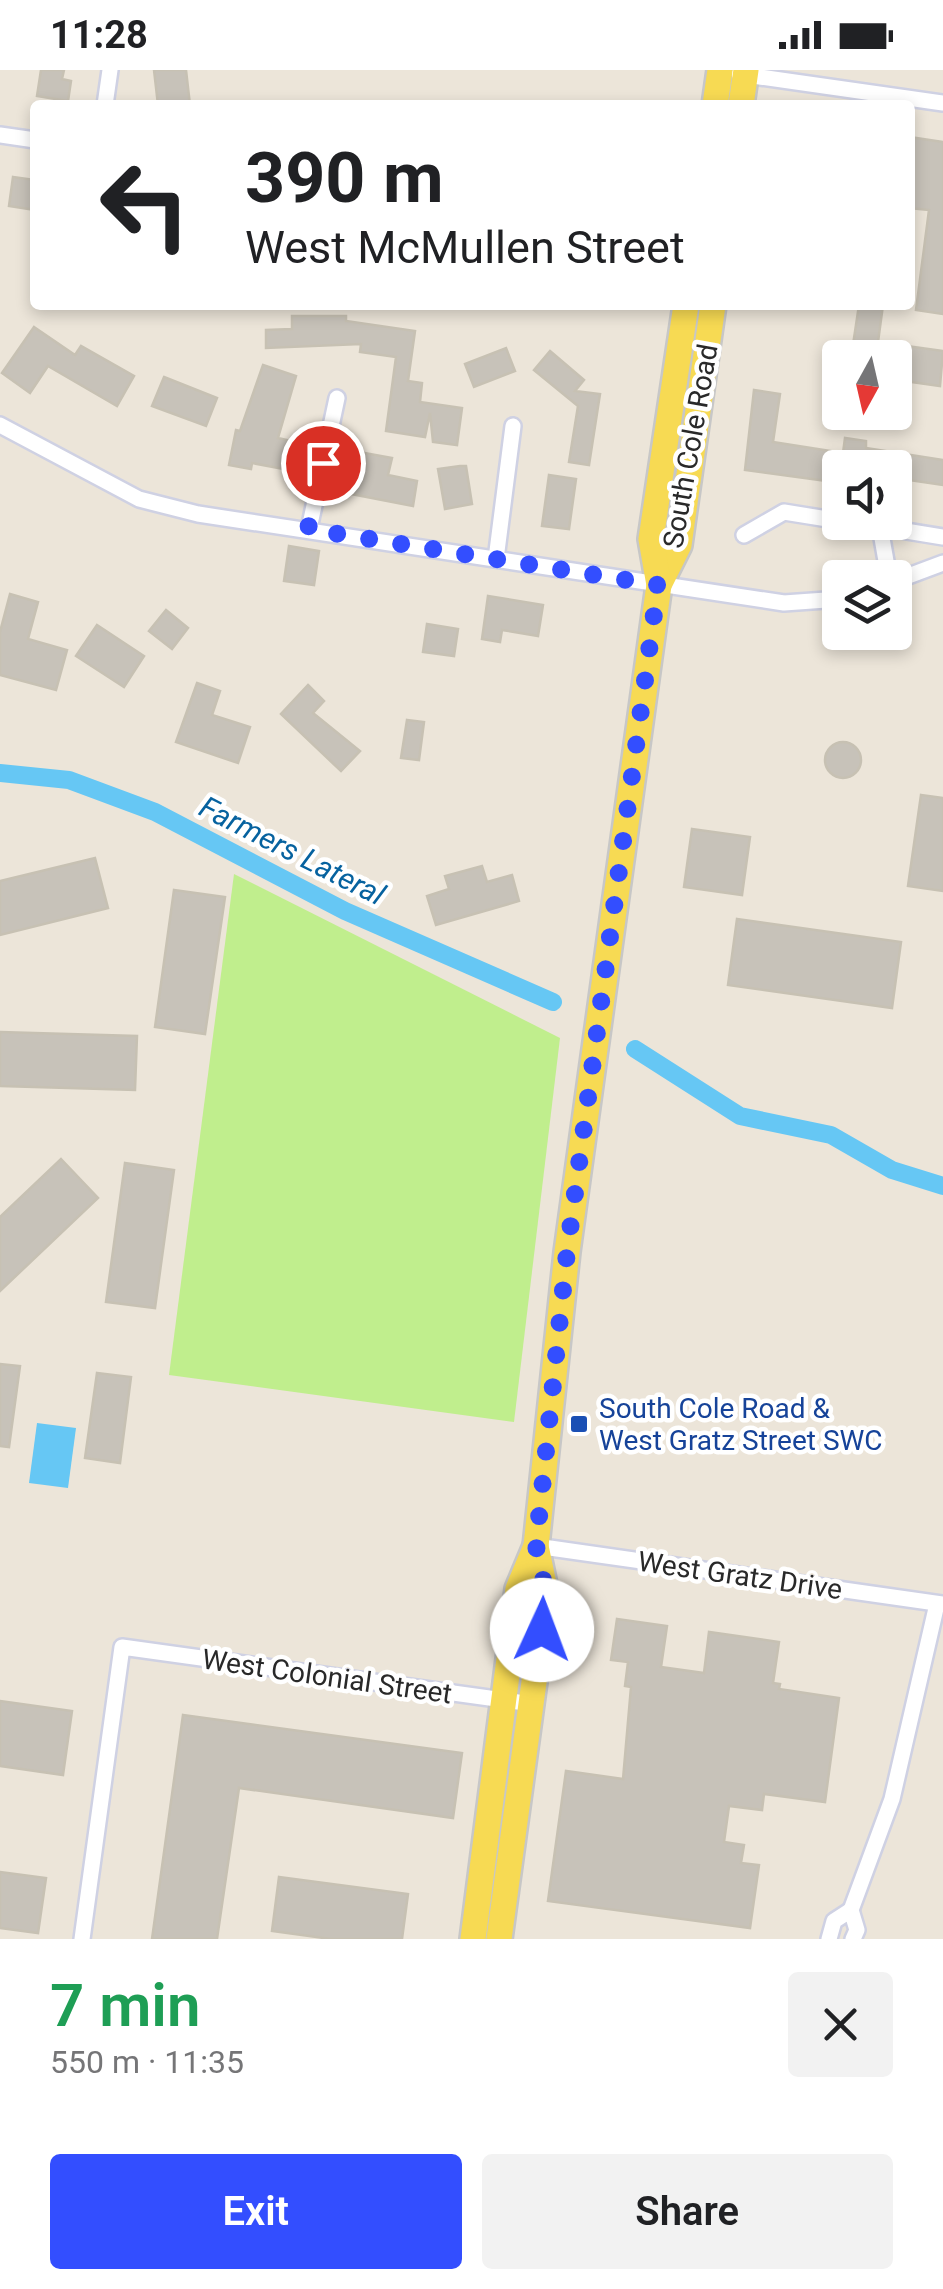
<!DOCTYPE html>
<meta charset="utf-8">
<style>
:root{--surface:#fff;--page:#f2f2f2;--text:#202124;--muted:#757577;--accent:#334eff}
body{margin:0;font-family:Roboto,sans-serif;background:var(--page);color:var(--text);height:100vh;display:flex;flex-direction:column;font-size:38px;white-space:nowrap}
*{box-sizing:border-box;margin:0}
p{font-size:32px;color:var(--muted)}
.icon{flex:none;width:55px;height:55px;fill:none;stroke:currentColor;stroke-width:2;stroke-linecap:round;stroke-linejoin:round}
.map{position:relative;height:1869px;overflow:hidden}
.side{display:flex;flex-direction:column;background:var(--surface);flex:1}
.side>*{flex:none}
.top-card{position:absolute;left:30px;top:30px;width:885px;height:210px;border-radius:10px;box-shadow:0 5px 15px #0003;background:#fff;color:var(--text);overflow:hidden}
.needle{width:65px;rotate:188deg}
.fabs{position:absolute;left:822px;top:270px;display:grid;gap:20px}
.fabs a{display:grid;place-items:center;width:90px;height:90px;border-radius:10px;background:var(--surface);box-shadow:0 5px 15px #0003;font-size:50px}
.pin{position:absolute;display:grid;place-items:center;width:85px;height:85px;color:#fff;margin:-42px;border:5px solid #fff;border-radius:50%;box-shadow:0 2px 10px #0007}
.me{position:absolute;width:110px;margin:-55px;rotate:2deg;stroke-linejoin:round;filter:drop-shadow(0 0 8px #0008)}
.turn{display:flex;align-items:center;gap:35px;height:210px;padding:0 50px;font-size:45px}
.turn .icon{width:130px;height:130px;stroke-width:2.5}
.turn b{display:block;font-size:70px;line-height:85px}
.round{display:grid;place-items:center;flex:none;width:105px;height:105px;border-radius:10px;background:var(--page)}
.headline{display:flex;align-items:center;justify-content:space-between;height:170px;padding:0 50px}
h1{font-size:60px;font-weight:600;line-height:75px;color:#1e9e55}
.action{display:flex;gap:20px;margin-top:auto;padding:20px 50px}
.action a{flex:1;height:115px;border-radius:10px;background:var(--accent);color:#fff;font-size:40px;font-weight:600;line-height:115px;text-align:center}
.action a+a{background:var(--page);color:var(--text)}
.status{display:flex;justify-content:space-between;align-items:center;height:70px;padding:0 50px;background:var(--surface);direction:ltr}
.status svg{height:28px;fill:currentColor}
.map>svg:first-child{display:block}
.pitch{fill:#c0ee8d}
.water{fill:#66c7f4}
.lines{fill:none;stroke-linecap:round;stroke-linejoin:round}
.canal{stroke:#66c7f4;stroke-width:18}
.building{fill:#c7c2b9;stroke:#c7c1b3;stroke-width:2.5}
.minor-casing{stroke:#cfd1e3;stroke-width:20}
.primary-casing{stroke:#c7c7c7;stroke-width:30}
.minor{stroke:#fff;stroke-width:15}
.primary{stroke:#f7da53;stroke-width:25}
.route{stroke:#334eff;stroke-width:18;stroke-dasharray:0 32.4}
.transit-dot{fill:#1a4fb4;stroke:#fff;stroke-width:4}
.labels{text-anchor:middle;stroke-width:9;stroke-linejoin:round;paint-order:stroke}
.street-label{font-size:28px;fill:#292929;stroke:#fff}
.transit-label{font-size:28px;fill:#164399;stroke:#fff;text-anchor:start}
.water-label{font-size:30px;font-style:italic;fill:#06629f;stroke:#fff}
</style>
<div class="status"><b>11:28</b><svg viewBox="0 0 49 12"><path d="M0 12V9h3v3zM5 12V6h3v6zM10 12V3h3v9zM15 12V0h3v12zM26 1h20v11H26zM47 4h2v5h-2z"/></svg></div>
<div class="map">
<svg width="943" height="1869" viewBox="0 0 943 1869">
<rect width="100%" height="100%" fill="#ece5d9"/>
<path class="pitch" d="M 234,804 L 560,968 L 514,1352 L 169,1305 Z"/>
<path class="water" d="M 37,1353 L 76,1358 L 68,1418 L 29,1413 Z"/>
<g class="lines">
<g class="canal">
<path d="M 0,703 L 69,710 L 155,742 L 345,841 L 553,932"/>
<path d="M 635,979 L 740,1046 L 831,1065 L 892,1100 L 943,1116"/>
</g>
</g>
<g class="building">
<path d="M 41,0 L 64,0 L 62,9 L 71,11 L 68,31 L 37,26 Z"/>
<path d="M 154,0 L 186,0 L 190,35 L 158,35 Z"/>
<path d="M 910,67 L 943,72 L 943,244 L 916,240 L 929,140 L 910,138 Z"/>
<path d="M 13,107 L 35,110 L 35,140 L 9,136 Z"/>
<path d="M 859,235 L 883,235 L 878,272 L 943,281 L 940,316 L 904,311 L 907,288 L 851,288 Z"/>
<path d="M 292,246 L 346,246 L 346,251 L 415,261 L 408,311 L 422,313 L 420,332 L 462,338 L 457,375 L 433,372 L 430,343 L 425,367 L 386,361 L 396,287 L 360,282 L 361,274 L 266,278 L 266,260 L 292,259 Z"/>
<path d="M 34,257 L 75,285 L 81,276 L 134,306 L 117,336 L 48,296 L 30,323 L 2,303 Z"/>
<path d="M 506,278 L 515,301 L 474,317 L 465,294 Z"/>
<path d="M 550,281 L 584,310 L 575,321 L 600,324 L 589,395 L 569,392 L 578,336 L 534,300 Z"/>
<path d="M 263,295 L 296,306 L 278,368 L 295,372 L 289,400 L 252,393 L 251,399 L 229,395 L 236,360 L 240,361 Z"/>
<path d="M 164,307 L 217,328 L 206,356 L 152,336 Z"/>
<path d="M 754,320 L 780,324 L 773,372 L 843,383 L 845,368 L 866,371 L 866,378 L 943,390 L 943,415 L 895,408 L 895,398 L 829,398 L 827,411 L 745,400 Z"/>
<path d="M 359,382 L 392,388 L 388,405 L 417,411 L 413,436 L 351,424 Z"/>
<path d="M 460,396 L 466,396 L 472,434 L 445,439 L 438,399 Z"/>
<path d="M 549,405 L 576,409 L 569,459 L 542,456 Z"/>
<path d="M 289,476 L 319,481 L 314,515 L 284,511 Z"/>
<path d="M 10,524 L 38,532 L 28,569 L 67,580 L 56,620 L 0,605 L 0,562 Z"/>
<path d="M 488,526 L 543,535 L 538,566 L 502,560 L 500,572 L 482,569 Z"/>
<path d="M 166,540 L 188,558 L 172,579 L 149,561 Z"/>
<path d="M 427,554 L 458,559 L 454,586 L 423,582 Z"/>
<path d="M 97,555 L 144,586 L 124,617 L 76,586 Z"/>
<path d="M 197,613 L 220,621 L 212,645 L 250,657 L 238,693 L 176,672 Z"/>
<path d="M 308,615 L 324,631 L 313,643 L 360,681 L 341,701 L 281,644 Z"/>
<path d="M 407,650 L 424,652 L 419,690 L 401,688 Z"/>
<circle cx="843" cy="690" r="18"/>
<path d="M 921,725 L 943,728 L 943,821 L 908,816 Z"/>
<path d="M 692,759 L 750,767 L 742,825 L 684,817 Z"/>
<path d="M 95,788 L 108,838 L 0,865 L 0,811 Z"/>
<path d="M 482,796 L 487,812 L 512,805 L 519,831 L 436,855 L 427,826 L 449,819 L 445,806 Z"/>
<path d="M 174,820 L 225,827 L 205,964 L 155,957 Z"/>
<path d="M 737,849 L 901,872 L 892,938 L 728,915 Z"/>
<path d="M 0,962 L 137,966 L 135,1020 L 0,1016 Z"/>
<path d="M 61,1089 L 98,1128 L 0,1221 L 0,1147 Z"/>
<path d="M 125,1093 L 174,1100 L 155,1238 L 106,1232 Z"/>
<path d="M 0,1294 L 20,1296 L 9,1377 L 0,1376 Z"/>
<path d="M 97,1303 L 131,1307 L 120,1393 L 85,1388 Z"/>
<path d="M 617,1549 L 667,1556 L 661,1597 L 704,1603 L 709,1562 L 779,1572 L 773,1613 L 780,1614 L 779,1619 L 839,1628 L 825,1732 L 764,1724 L 762,1740 L 729,1736 L 724,1772 L 744,1775 L 741,1793 L 759,1795 L 750,1858 L 548,1831 L 566,1701 L 623,1709 L 631,1617 L 625,1616 L 628,1592 L 611,1590 Z"/>
<path d="M 0,1631 L 72,1641 L 63,1705 L 0,1696 Z"/>
<path d="M 183,1645 L 462,1683 L 453,1748 L 239,1718 L 217,1869 L 152,1869 Z"/>
<path d="M 0,1802 L 46,1808 L 38,1863 L 0,1858 Z"/>
<path d="M 279,1807 L 408,1824 L 402,1869 L 331,1869 L 272,1861 Z"/>
</g>
<g class="lines">
<g class="minor-casing">
<g id="minor">
<path d="M 739,4 L 943,33"/>
<path d="M 105,35 L 110,0"/>
<path d="M 0,65 L 35,70"/>
<path d="M 0,355 L 139,429 L 198,444 L 784,533 L 840,529"/>
<path d="M 851,452 L 943,467"/>
<path d="M 880,457 L 889,508"/>
<path d="M 309,459 L 337,328"/>
<path d="M 744,465 L 784,442 L 840,451"/>
<path d="M 496,489 L 513,356"/>
<path d="M 895,511 L 943,493"/>
<path d="M 536,1476 L 943,1534"/>
<path d="M 851,1840 L 892,1729 L 937,1534"/>
<path d="M 82,1869 L 122,1577 L 532,1634"/>
<path d="M 829,1869 L 834,1851 L 851,1840 L 857,1860 L 853,1869"/>
</g>
</g>
<g class="primary-casing">
<g id="primary">
<path d="M 715,35 L 720,0"/>
<path d="M 741,35 L 746,0"/>
<path d="M 659,515 L 679,475 L 713,235"/>
<path d="M 473,1869 L 518,1519 L 536,1476 L 567,1182 L 659,515 L 651,469 L 686,235"/>
<path d="M 499,1869 L 546,1524 L 536,1476"/>
</g>
</g>
<use href="#minor" class="minor"/>
<use href="#primary" class="primary"/>
</g>
<g class="lines">
<path class="route" d="M 323,393 L 308,459 L 658,515 L 567,1182 L 536,1476 L 546,1524 L 542,1560"/>
</g>
<rect class="transit-dot" x="569" y="1344" width="20" height="20" rx="5"/>
<g class="labels">
<g class="street-label">
<text transform="translate(690 376) rotate(-80)" y="10">South Cole Road</text>
<text transform="translate(740 1505) rotate(8)" y="10">West Gratz Drive</text>
<text transform="translate(327 1606) rotate(8)" y="10">West Colonial Street</text>
</g>
<g class="transit-label">
<text x="599" y="1348">South Cole Road &amp;<tspan x="599" dy="32">West Gratz Street SWC</tspan></text>
</g>
<g class="water-label">
<text transform="translate(292 781) rotate(27)" y="10">Farmers Lateral</text>
</g>
</g>
</svg>
<div class="fabs">
<a><svg class="needle" viewBox="-14 -14 28 28"><path d="M0-13l5 13h-10z" fill="#e53935"/><path d="M0 13l5-13h-10z" fill="#757577"/></svg></a>
<a><svg class="icon" aria-label="sound" viewBox="0 0 24 24"><path d="M4 9h4l5-4v14l-5-4H4zM17 9q2 3 0 6"/></svg></a>
<a><svg class="icon" aria-label="layers" viewBox="0 0 24 24"><path d="M12 4l9 5-9 5-9-5zM3 14l9 5 9-5"/></svg></a>
</div>
<div class="pin" style="left:323px;top:393px;background:#d93025"><svg class="icon" aria-label="arrive" viewBox="0 0 24 24"><path d="M6 21V4h12l-3 4 3 4H6"/></svg></div>
<svg class="me" style="left:542px;top:1560px" viewBox="-20 -20 40 40"><circle r="19" fill="#fff"/><path d="M0-13L10 11 0 6-10 11z" fill="#334eff"/></svg>
<div class="top-card">
<div class="turn"><svg class="icon" aria-label="left" viewBox="0 0 24 24"><path d="M17 20v-9H6M10 6l-5 5 5 5"/></svg><div><b>390 m</b>West McMullen Street</div></div>
</div>
</div>
<section class="side">
<div class="headline"><div><h1>7 min</h1><p>550 m · 11:35</p></div><a class="round"><svg class="icon" aria-label="close" viewBox="0 0 24 24"><path d="M6 6l12 12M18 6L6 18"/></svg></a></div>
<div class="action"><a>Exit</a><a>Share</a></div>
</section>
